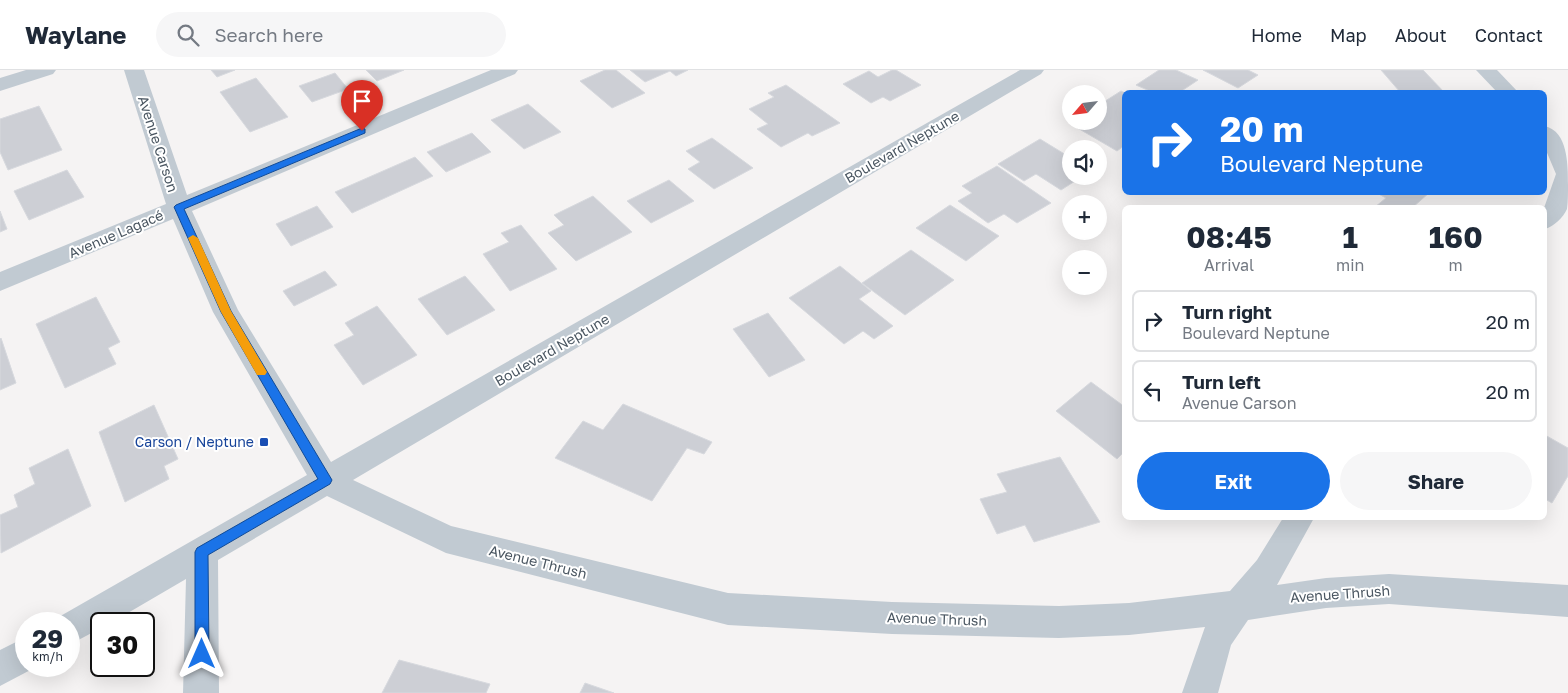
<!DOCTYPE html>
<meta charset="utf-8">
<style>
:root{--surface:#fff;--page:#f6f6f7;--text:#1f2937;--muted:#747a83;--line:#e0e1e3;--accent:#1a73e8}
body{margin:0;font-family:"Golos Text",sans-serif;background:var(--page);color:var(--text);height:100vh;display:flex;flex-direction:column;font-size:19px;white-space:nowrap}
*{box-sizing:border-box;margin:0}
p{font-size:16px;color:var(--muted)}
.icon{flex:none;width:28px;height:28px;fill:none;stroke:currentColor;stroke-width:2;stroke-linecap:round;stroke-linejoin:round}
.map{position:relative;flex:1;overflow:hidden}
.details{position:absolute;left:1122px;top:135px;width:425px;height:315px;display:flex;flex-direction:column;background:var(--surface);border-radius:8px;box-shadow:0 5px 20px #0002}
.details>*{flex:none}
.hud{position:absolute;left:1122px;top:20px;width:425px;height:105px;border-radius:8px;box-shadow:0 5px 20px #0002;background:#1a73e8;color:#fff;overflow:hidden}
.needle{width:32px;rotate:242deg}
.fabs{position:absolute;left:1062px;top:15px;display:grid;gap:10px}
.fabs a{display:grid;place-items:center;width:45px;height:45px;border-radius:50%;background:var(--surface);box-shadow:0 5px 20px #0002;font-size:25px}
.speed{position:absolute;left:15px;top:542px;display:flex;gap:10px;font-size:25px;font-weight:700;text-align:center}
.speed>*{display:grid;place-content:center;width:65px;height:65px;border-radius:50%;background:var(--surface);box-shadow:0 5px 20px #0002;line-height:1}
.speed small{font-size:12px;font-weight:400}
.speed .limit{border:2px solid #111;border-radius:8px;background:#fff;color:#111}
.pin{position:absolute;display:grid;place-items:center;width:42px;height:42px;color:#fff;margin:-51px -21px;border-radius:50% 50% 50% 0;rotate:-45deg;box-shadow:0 0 5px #0007}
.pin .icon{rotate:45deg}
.me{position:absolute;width:55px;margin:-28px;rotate:0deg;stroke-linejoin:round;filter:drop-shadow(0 0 4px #0008)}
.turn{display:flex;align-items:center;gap:18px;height:105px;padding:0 15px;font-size:22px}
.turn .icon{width:65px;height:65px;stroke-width:2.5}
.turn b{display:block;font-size:35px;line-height:42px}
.eta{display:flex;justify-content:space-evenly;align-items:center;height:85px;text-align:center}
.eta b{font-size:30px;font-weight:700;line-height:35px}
.cta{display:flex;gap:10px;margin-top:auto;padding:10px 15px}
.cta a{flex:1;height:58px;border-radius:30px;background:var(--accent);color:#fff;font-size:20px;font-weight:700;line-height:58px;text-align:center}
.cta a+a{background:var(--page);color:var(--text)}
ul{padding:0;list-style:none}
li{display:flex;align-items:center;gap:15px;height:62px;margin:0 10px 8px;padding:0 5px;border:2px solid var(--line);border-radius:8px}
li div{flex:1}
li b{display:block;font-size:19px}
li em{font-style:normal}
header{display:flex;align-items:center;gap:30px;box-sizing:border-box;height:70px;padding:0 25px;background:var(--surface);border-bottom:1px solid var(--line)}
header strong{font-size:24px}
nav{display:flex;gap:28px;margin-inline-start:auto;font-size:18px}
.search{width:350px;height:45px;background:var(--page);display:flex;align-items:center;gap:12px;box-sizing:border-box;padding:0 18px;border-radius:28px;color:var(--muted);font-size:19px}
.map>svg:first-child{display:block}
.building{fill:#cdcfd5;stroke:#d7d9de}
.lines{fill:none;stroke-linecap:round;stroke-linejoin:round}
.minor{fill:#c1cad2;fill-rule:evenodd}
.route{fill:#1a73e8;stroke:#114b97}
.slow{fill:#f59e0b}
.transit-dot{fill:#1a4fb4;stroke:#fff;stroke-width:2}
.labels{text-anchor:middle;stroke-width:4;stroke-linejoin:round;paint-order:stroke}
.street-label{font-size:14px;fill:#4a5661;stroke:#fff}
.transit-label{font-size:14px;fill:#164399;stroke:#fff;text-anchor:end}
</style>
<header>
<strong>Waylane</strong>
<div class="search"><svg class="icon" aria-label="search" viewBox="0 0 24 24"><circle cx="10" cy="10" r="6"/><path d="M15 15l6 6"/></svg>Search here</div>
<nav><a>Home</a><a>Map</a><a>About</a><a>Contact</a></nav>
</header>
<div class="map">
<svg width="1568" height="623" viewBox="0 0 1568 623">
<rect width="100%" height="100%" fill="#f5f3f3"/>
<g class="building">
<path d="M 211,0 L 235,0 L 217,7 Z"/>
<path d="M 366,0 L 404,0 L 377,11 Z"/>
<path d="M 605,0 L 616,0 L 645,23 L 612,38 L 580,11 Z"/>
<path d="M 630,0 L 688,0 L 676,6 L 670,1 L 645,12 Z"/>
<path d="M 892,0 L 896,0 L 921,15 L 890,31 L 883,27 L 871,33 L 843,14 L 869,1 L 878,7 Z"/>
<path d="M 1159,0 L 1176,0 L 1198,10 L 1180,22 L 1152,22 L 1136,15 Z"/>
<path d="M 1203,0 L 1248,0 L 1258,5 L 1238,18 Z"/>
<path d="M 1381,0 L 1423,0 L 1444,22 L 1400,22 Z"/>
<path d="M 335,3 L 348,19 L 312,32 L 299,16 Z"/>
<path d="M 256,8 L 288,47 L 250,62 L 220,22 Z"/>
<path d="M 786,15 L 840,53 L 812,66 L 808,63 L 781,77 L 757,59 L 768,54 L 749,39 L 774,27 L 768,23 Z"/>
<path d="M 1121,21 L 1125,23 L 1125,75 L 1117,81 L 1069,53 L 1073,51 L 1099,51 L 1099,35 Z"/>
<path d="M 528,34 L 561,62 L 524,79 L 491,50 Z"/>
<path d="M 39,36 L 62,80 L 8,100 L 0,82 L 0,49 Z"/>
<path d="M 472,63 L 491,82 L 446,102 L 427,82 Z"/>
<path d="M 712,68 L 753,98 L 714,119 L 688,99 L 700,92 L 686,81 Z"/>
<path d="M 1040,69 L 1071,88 L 1071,106 L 1083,106 L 1061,120 L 1036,104 L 1024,111 L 998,94 Z"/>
<path d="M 415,87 L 433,106 L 352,143 L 335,122 Z"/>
<path d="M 997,96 L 1051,133 L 1017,153 L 1004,144 L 988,153 L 958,131 L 972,123 L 962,116 Z"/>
<path d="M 67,100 L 84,127 L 29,150 L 14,121 Z"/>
<path d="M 669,110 L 694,131 L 651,153 L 627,131 Z"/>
<path d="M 1375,122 L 1430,122 L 1412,138 L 1377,138 L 1375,137 L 1386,128 Z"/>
<path d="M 593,126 L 632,162 L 576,191 L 548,163 L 564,155 L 554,145 Z"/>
<path d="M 950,135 L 999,166 L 966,191 L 916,158 Z"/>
<path d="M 317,136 L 333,157 L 291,176 L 276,154 Z"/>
<path d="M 0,141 L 7,159 L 0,162 Z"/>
<path d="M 521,155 L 557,199 L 510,221 L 483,184 L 509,172 L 501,163 Z"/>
<path d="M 911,180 L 954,210 L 905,245 L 862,213 Z"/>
<path d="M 840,196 L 871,221 L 859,229 L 893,256 L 874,269 L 863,261 L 844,274 L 789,228 Z"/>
<path d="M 325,201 L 337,215 L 294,236 L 283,221 Z"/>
<path d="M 465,206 L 495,240 L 447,265 L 418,229 Z"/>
<path d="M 96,227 L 120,272 L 108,278 L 116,294 L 65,318 L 36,254 Z"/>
<path d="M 377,236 L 417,285 L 363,315 L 334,275 L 354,265 L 345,253 Z"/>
<path d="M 768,243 L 805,290 L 769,307 L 733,259 Z"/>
<path d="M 1,268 L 16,313 L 0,320 L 0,269 Z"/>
<path d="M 1091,312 L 1125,337 L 1125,381 L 1117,389 L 1056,341 Z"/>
<path d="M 623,334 L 712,372 L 704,384 L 687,378 L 652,431 L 555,388 L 583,351 L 603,360 Z"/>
<path d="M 154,335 L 178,389 L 164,396 L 169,409 L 125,432 L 99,362 Z"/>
<path d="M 1545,365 L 1568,378 L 1568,406 L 1552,433 L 1545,429 Z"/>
<path d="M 68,379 L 91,436 L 1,483 L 0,445 L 18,437 L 14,425 L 35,414 L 29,398 Z"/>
<path d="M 1060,387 L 1100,452 L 1034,472 L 1025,455 L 997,464 L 980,429 L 1007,422 L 997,404 Z"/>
<path d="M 399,590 L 490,614 L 486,623 L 382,623 Z"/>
<path d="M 585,613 L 614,623 L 580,623 Z"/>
</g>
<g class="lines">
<g class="minor">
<path d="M 26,0 L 56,0 L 53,4 L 0,21 L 0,8 Z"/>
<path d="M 124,0 L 144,0 L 187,125 L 491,0 L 518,0 L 515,4 L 192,141 L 238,240 L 331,392 L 1020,0 L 1044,0 L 1041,4 L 353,410 L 451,456 L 728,523 L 892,532 L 1059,536 L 1129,533 L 1230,521 L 1257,490 L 1283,448 L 1314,448 L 1277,515 L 1326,508 L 1389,504 L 1568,515 L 1568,547 L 1389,534 L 1326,538 L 1248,550 L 1231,575 L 1218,623 L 1182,623 L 1205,557 L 1129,565 L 1059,568 L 892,564 L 728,555 L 446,483 L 327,426 L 218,490 L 219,623 L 183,623 L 186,509 L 109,554 L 101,554 L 101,558 L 69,575 L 69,554 L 54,554 L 57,548 L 307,405 L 213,242 L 173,149 L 0,221 L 0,202 L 166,134 Z"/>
<path d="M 1476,0 L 1497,0 L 1518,22 L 1497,22 Z"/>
<path d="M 1545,56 C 1568,62 1568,94 1568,115 C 1568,122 1568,132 1567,139 C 1563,148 1554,156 1545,159 L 1544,138 L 1556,104 L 1545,78 Z"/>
<path d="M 26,567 L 26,596 L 38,596 L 0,616 L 0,580 Z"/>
</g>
</g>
<path class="route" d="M 362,58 L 365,59 L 365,63 L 184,139 L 231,241 L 332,410 L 330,414 L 208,485 L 209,584 L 207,589 L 202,591 L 197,589 L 195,584 L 195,482 L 197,478 L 318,409 L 221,242 L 174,137 L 176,135 Z"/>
<path class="slow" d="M 193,165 L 198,168 L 231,241 L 267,302 L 265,305 L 257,305 L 221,242 L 188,168 Z"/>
<rect class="transit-dot" x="259" y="367" width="10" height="10" rx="2.5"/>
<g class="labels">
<g class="street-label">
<text transform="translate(158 74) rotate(72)" y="5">Avenue Carson</text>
<text transform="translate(902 77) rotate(-30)" y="5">Boulevard Neptune</text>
<text transform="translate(116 164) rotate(-23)" y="5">Avenue Lagacé</text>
<text transform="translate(552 280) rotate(-30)" y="5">Boulevard Neptune</text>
<text transform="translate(538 492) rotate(14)" y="5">Avenue Thrush</text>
<text transform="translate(1340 524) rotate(-4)" y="5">Avenue Thrush</text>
<text transform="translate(937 549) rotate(2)" y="5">Avenue Thrush</text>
</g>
<g class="transit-label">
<text x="254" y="377">Carson / Neptune</text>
</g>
</g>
</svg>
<div class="fabs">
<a><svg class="needle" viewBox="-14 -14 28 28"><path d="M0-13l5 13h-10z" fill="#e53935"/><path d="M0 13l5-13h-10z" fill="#747a83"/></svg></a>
<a><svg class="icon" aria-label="sound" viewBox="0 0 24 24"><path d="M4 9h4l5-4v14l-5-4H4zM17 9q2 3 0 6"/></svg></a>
<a>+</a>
<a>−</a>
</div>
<div class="speed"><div>29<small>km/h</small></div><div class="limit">30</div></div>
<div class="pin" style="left:362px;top:61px;background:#d93025"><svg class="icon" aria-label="arrive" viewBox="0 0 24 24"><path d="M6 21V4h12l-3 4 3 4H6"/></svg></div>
<svg class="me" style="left:202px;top:584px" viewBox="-20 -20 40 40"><path d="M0-17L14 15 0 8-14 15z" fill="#1a73e8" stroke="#fff" stroke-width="4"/></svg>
<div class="hud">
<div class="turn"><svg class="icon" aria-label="right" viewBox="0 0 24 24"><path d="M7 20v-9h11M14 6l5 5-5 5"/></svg><div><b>20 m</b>Boulevard Neptune</div></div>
</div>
<section class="details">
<div class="eta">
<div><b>08:45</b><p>Arrival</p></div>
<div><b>1</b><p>min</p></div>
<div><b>160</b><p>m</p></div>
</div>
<ul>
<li><svg class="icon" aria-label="right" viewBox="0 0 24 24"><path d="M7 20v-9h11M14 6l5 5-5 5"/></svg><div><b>Turn right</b><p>Boulevard Neptune</p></div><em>20 m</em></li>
<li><svg class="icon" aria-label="left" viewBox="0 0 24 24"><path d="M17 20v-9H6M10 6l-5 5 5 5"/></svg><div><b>Turn left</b><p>Avenue Carson</p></div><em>20 m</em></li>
</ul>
<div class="cta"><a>Exit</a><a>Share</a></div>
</section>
</div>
